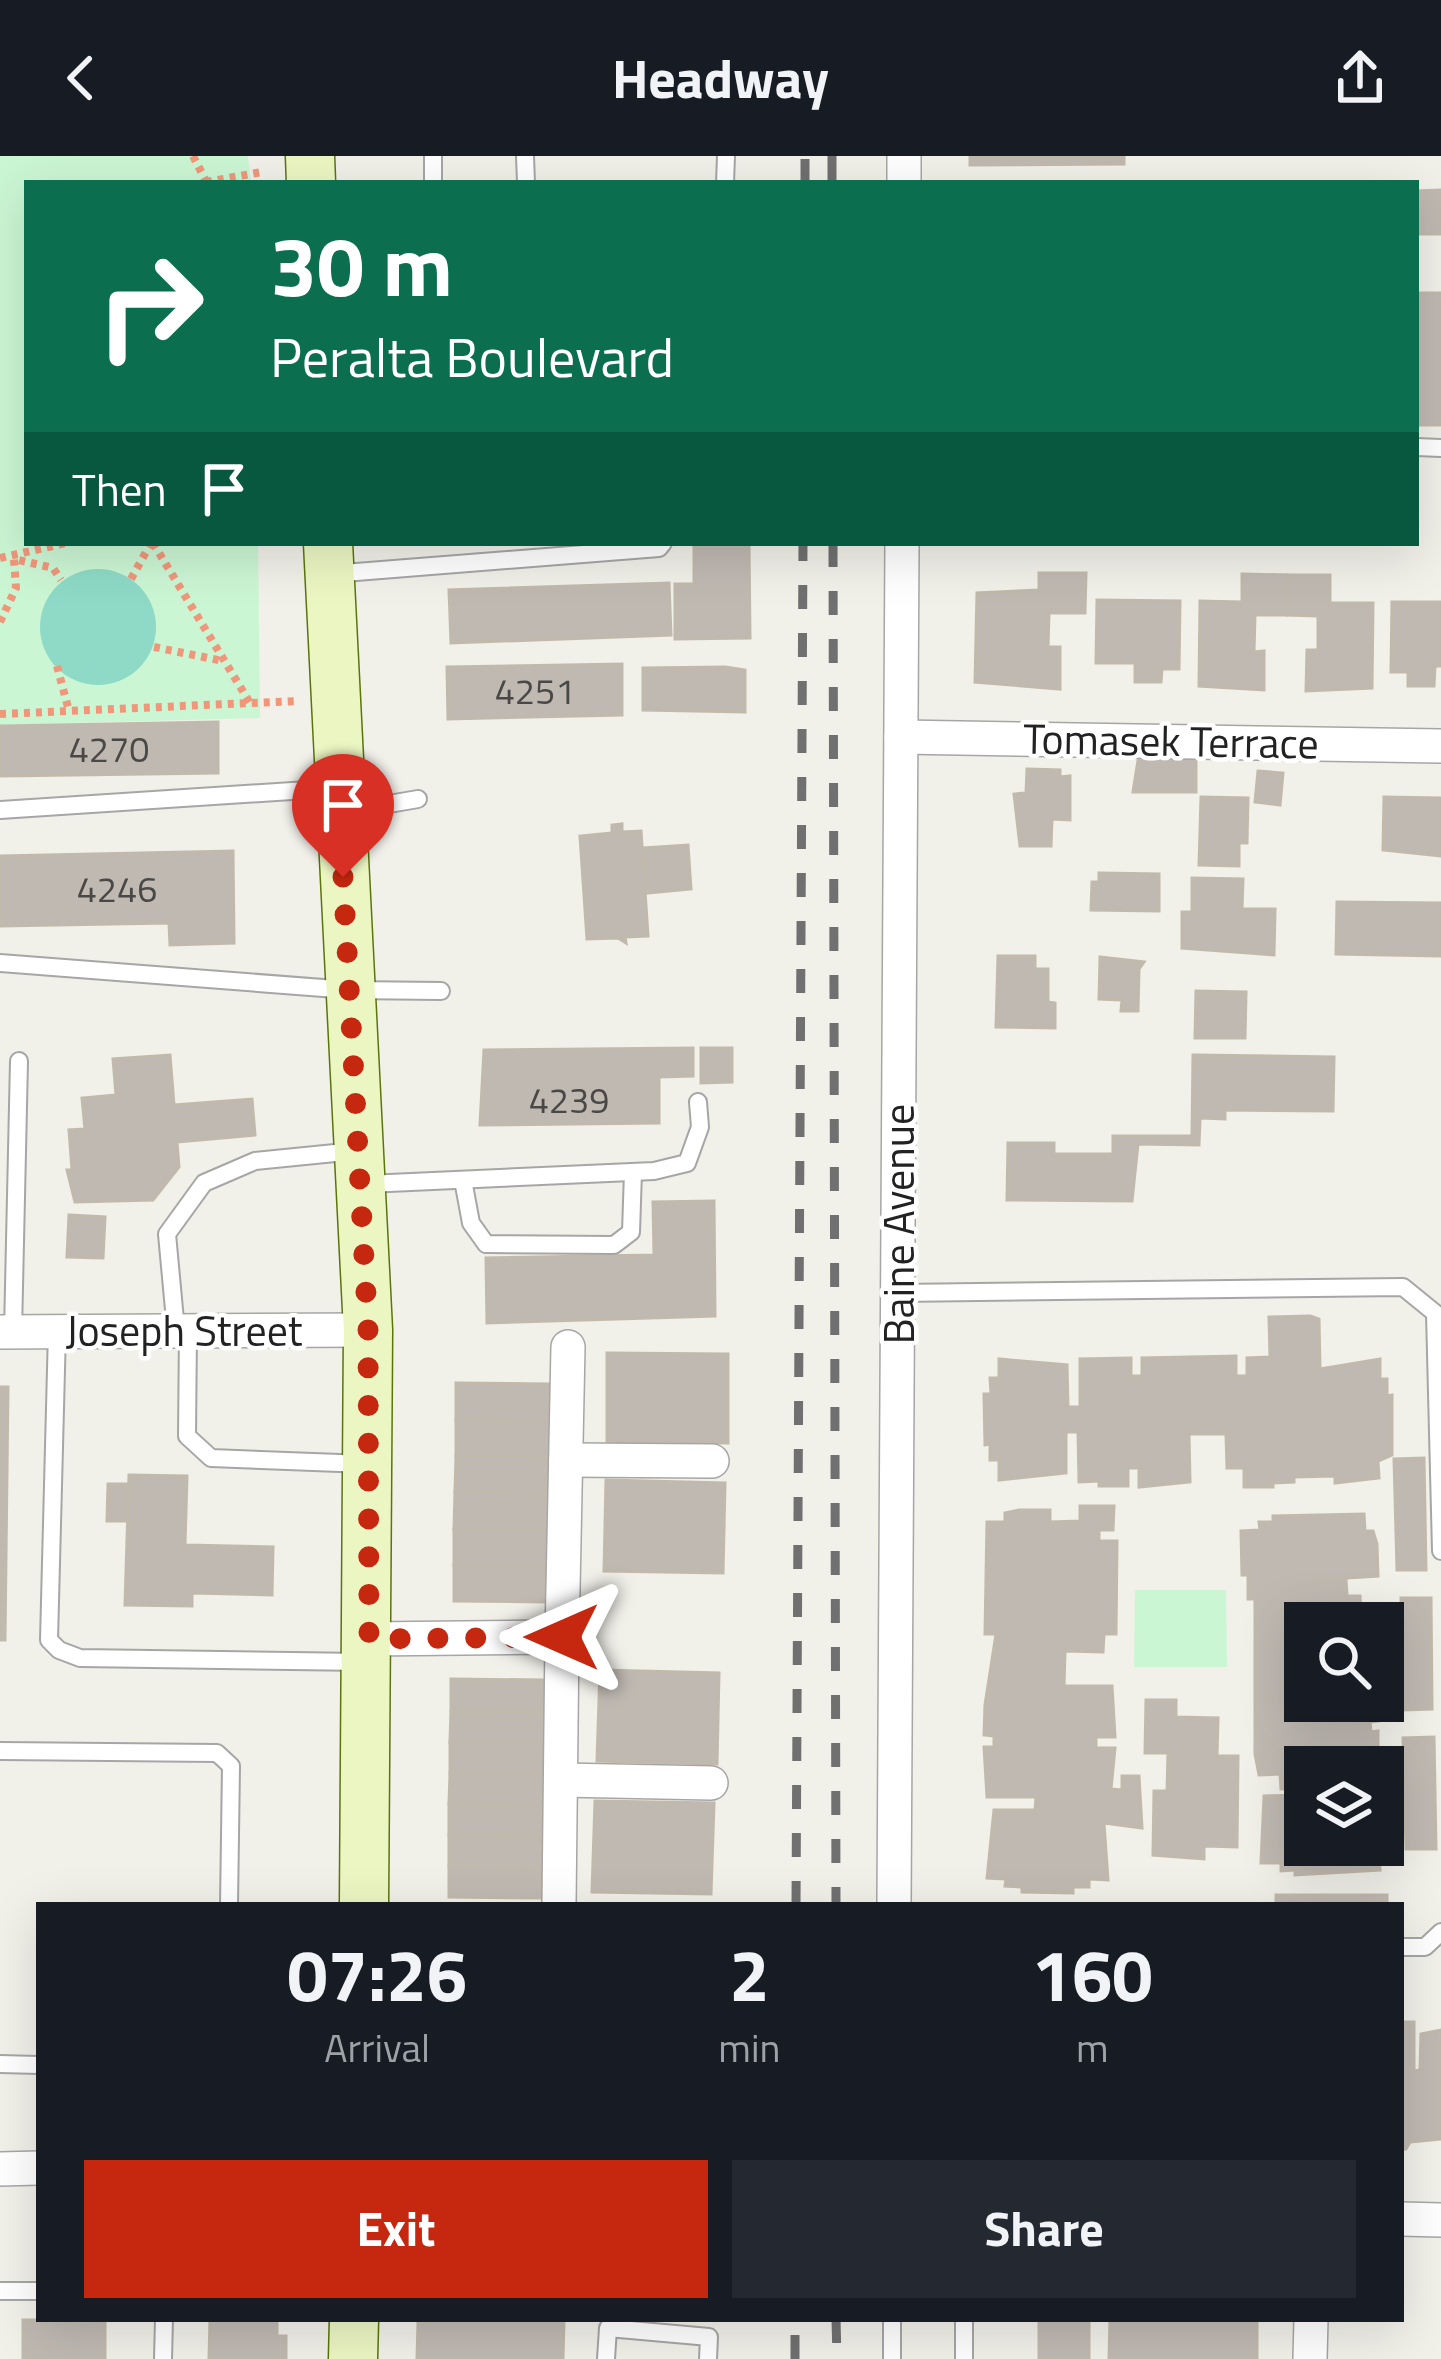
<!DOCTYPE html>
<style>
:root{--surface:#171b24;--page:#242831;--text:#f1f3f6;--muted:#9ea1a6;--accent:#c5270f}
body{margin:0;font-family:"Titillium Web",sans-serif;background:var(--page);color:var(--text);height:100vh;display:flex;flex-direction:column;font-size:45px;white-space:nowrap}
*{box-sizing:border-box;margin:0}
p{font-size:39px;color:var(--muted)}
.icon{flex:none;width:66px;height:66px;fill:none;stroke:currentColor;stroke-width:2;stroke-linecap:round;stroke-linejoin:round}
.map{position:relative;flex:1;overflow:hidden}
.details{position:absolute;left:36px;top:1746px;width:1368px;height:420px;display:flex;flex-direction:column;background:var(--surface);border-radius:0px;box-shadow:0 12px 48px #0002}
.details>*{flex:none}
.top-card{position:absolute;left:24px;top:24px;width:1395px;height:366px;border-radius:0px;box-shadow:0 12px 48px #0002;background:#0b6e4f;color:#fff;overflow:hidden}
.tools{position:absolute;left:1284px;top:1446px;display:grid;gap:24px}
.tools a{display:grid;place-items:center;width:120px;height:120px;border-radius:0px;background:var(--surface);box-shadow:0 12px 48px #0002;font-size:60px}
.pin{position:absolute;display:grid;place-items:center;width:102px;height:102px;color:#fff;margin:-123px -51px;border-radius:50% 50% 50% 0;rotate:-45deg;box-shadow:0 0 12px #0007}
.pin .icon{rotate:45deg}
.me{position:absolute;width:132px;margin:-66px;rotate:270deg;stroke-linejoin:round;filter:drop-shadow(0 0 9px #0008)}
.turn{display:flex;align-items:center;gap:42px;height:252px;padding:0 48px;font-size:54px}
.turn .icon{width:156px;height:156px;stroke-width:2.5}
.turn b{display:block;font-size:84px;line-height:102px}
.then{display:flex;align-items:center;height:114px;padding:0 48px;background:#0003;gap:24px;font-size:45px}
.eta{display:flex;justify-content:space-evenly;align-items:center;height:204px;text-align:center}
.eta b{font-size:72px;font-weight:700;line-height:84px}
.cta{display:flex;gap:24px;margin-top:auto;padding:24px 48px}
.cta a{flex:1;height:138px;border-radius:0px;background:var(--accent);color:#fff;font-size:48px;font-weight:700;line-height:138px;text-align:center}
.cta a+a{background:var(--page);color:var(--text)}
header{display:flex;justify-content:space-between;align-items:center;height:156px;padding:0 48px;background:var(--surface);font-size:54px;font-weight:700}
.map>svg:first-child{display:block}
.park{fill:#cbf6d4}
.pitch{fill:#8edac7}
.building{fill:#bfb9b2;stroke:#c2b9ad;stroke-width:3}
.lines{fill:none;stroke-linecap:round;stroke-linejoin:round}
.lane-casing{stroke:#a6a6a6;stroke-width:20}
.street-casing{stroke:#a6a6a6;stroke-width:36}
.secondary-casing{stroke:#5b740d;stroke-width:51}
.path{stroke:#f0977b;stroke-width:8;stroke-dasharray:6 6;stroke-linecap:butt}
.lane{stroke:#fff;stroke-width:16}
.street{stroke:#fff;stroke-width:33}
.secondary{stroke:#ecf6c3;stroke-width:48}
.rail{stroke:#707070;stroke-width:9;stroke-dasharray:24 24;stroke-linecap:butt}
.route{stroke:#c5270f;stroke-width:21;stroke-dasharray:0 37.8}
.labels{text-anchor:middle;stroke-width:9;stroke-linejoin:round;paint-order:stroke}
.number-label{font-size:36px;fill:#494846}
.street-label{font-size:42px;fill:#222;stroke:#fff}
</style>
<header><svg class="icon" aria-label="back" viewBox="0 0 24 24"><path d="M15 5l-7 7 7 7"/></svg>Headway<svg class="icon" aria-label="share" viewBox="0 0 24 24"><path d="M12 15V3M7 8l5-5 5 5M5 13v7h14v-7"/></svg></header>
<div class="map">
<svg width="1441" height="2203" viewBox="0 0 1441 2203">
<rect width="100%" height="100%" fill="#f1f0e9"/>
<g class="park">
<path d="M 0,0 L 248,0 L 251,27 L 27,27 L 27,387 L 258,387 L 260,562 L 0,569 Z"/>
<path d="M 1135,1434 L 1226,1434 L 1227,1511 L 1134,1511 Z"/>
</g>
<circle class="pitch" cx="98" cy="471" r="58"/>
<g class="building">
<path d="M 970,0 L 1124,0 L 1124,8 L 970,9 Z"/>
<path d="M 1441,34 L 1441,78 L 1416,78 L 1416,35 Z"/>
<rect x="1416" y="137" width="25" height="132"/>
<path d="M 694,387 L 749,387 L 750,482 L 675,483 L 675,428 L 694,428 Z"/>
<path d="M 1039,417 L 1086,417 L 1085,457 L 1049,457 L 1048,491 L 1060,491 L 1060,533 L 975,526 L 977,437 L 1039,434 Z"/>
<path d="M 1242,418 L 1287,419 L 1287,459 L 1255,459 L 1254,496 L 1264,495 L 1264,534 L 1199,530 L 1200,445 L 1242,446 Z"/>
<path d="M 1287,419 L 1330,419 L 1330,447 L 1373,447 L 1372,532 L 1306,535 L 1307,494 L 1318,494 L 1318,460 L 1287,459 Z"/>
<path d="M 669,427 L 671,479 L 451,487 L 449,434 Z"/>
<path d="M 1097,444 L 1180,445 L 1179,513 L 1162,513 L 1161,526 L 1135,526 L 1135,507 L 1096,507 Z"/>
<path d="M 1392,446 L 1441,446 L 1441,510 L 1435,510 L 1434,530 L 1408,530 L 1408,516 L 1391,516 Z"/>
<path d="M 622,508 L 622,559 L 448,563 L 447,511 Z"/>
<path d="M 725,511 L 745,514 L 745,556 L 643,554 L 643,512 Z"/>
<path d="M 218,566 L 218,617 L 0,620 L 0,570 Z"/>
<path d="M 1139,598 L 1196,598 L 1196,636 L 1133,636 Z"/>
<path d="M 1027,613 L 1060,614 L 1060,621 L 1070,620 L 1070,664 L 1052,663 L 1051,690 L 1020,690 L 1014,638 L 1026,637 Z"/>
<path d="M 1258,615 L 1283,617 L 1280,649 L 1255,646 Z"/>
<path d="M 1201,641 L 1248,642 L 1247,687 L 1239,687 L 1239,710 L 1199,709 Z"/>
<path d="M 1384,641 L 1441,642 L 1441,700 L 1383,694 Z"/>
<path d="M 622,668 L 622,676 L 641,675 L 648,780 L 625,781 L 626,787 L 618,782 L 587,783 L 580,680 L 612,677 L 612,669 Z"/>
<path d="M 688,689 L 691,733 L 647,737 L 644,692 Z"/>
<path d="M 233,695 L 234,787 L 170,789 L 169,767 L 0,770 L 0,700 Z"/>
<path d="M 1099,717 L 1159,718 L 1159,755 L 1091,754 L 1092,726 L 1099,726 Z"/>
<path d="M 1192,722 L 1243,723 L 1242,753 L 1275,753 L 1274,799 L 1182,792 L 1182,756 L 1192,756 Z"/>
<path d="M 1337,746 L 1441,747 L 1441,800 L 1336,798 Z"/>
<path d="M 998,800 L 1035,800 L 1035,813 L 1048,813 L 1048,846 L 1055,847 L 1055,872 L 996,871 Z"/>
<path d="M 1100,801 L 1144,806 L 1139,813 L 1138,855 L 1121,855 L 1122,844 L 1099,843 Z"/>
<path d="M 1196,835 L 1246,836 L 1245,882 L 1195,882 Z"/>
<path d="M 693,892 L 693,920 L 659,921 L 659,967 L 480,969 L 484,894 Z"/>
<path d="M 701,892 L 732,892 L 732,926 L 701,927 Z"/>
<path d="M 170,899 L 174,949 L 252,943 L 255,979 L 177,986 L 179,1011 L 153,1044 L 75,1046 L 67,1014 L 72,1014 L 69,974 L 85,973 L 82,942 L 116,939 L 113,903 Z"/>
<path d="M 1193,899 L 1334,901 L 1333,955 L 1225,954 L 1225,963 L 1200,962 L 1199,989 L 1138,988 L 1132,1045 L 1007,1044 L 1008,987 L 1054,987 L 1054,998 L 1113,998 L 1113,980 L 1192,980 Z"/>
<path d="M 714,1045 L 715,1160 L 487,1167 L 486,1102 L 654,1099 L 653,1046 Z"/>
<path d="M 69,1059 L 105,1061 L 103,1102 L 67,1101 Z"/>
<path d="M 1310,1160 L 1319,1163 L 1320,1213 L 1380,1203 L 1380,1223 L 1387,1223 L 1387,1240 L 1392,1239 L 1392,1299 L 1378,1305 L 1379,1322 L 1335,1327 L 1335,1320 L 1294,1321 L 1294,1326 L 1273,1327 L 1273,1331 L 1244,1331 L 1244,1312 L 1227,1312 L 1226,1278 L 1189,1278 L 1190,1326 L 1139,1331 L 1139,1312 L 1128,1312 L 1128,1330 L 1099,1330 L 1099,1325 L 1079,1326 L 1078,1276 L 1066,1276 L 1066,1317 L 999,1324 L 999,1304 L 990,1304 L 990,1288 L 985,1289 L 984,1238 L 991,1238 L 990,1222 L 999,1222 L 999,1203 L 1067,1209 L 1068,1251 L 1080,1251 L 1080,1203 L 1131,1202 L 1131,1220 L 1142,1220 L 1142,1202 L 1236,1200 L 1236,1220 L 1247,1220 L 1247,1202 L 1270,1201 L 1269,1161 Z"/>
<path d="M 607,1197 L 728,1198 L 728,1287 L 607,1287 Z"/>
<path d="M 456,1227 L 549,1228 L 549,1265 L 456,1264 Z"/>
<path d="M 0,1231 L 8,1231 L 5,1484 L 0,1484 Z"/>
<path d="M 456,1264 L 549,1265 L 548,1301 L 456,1300 Z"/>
<path d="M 456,1300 L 548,1301 L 547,1337 L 455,1336 Z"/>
<path d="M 1424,1302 L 1426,1414 L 1397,1414 L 1394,1303 Z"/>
<path d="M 129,1319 L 187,1320 L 185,1389 L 273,1391 L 272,1439 L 192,1437 L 192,1450 L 125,1449 Z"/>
<path d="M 606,1324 L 725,1327 L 723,1417 L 604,1415 Z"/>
<path d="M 108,1328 L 127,1328 L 126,1365 L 107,1365 Z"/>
<path d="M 455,1336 L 547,1337 L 547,1374 L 454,1373 Z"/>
<path d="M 1080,1350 L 1114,1350 L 1113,1374 L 1099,1374 L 1099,1385 L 1117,1385 L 1116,1478 L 1104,1478 L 1103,1496 L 1065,1495 L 1064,1530 L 1112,1530 L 1115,1581 L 1096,1581 L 1096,1592 L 1115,1592 L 1111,1633 L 1122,1634 L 1122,1620 L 1139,1620 L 1142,1672 L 1104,1667 L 1108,1724 L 1089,1723 L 1089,1731 L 1073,1731 L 1073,1737 L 1022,1736 L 1022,1731 L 1005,1730 L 1006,1723 L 987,1722 L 994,1654 L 1035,1654 L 1036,1641 L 987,1641 L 984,1591 L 994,1591 L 994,1580 L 984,1579 L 985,1549 L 996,1478 L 985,1478 L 987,1366 L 1005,1366 L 1005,1357 L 1019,1354 L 1050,1354 L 1050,1366 L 1080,1365 Z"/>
<path d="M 1364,1358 L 1365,1375 L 1373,1375 L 1377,1388 L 1378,1420 L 1314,1424 L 1346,1423 L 1347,1440 L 1360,1440 L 1361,1458 L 1380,1457 L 1380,1467 L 1305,1467 L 1305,1545 L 1379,1545 L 1379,1565 L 1370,1566 L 1371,1576 L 1378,1575 L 1378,1596 L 1383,1595 L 1384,1625 L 1383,1611 L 1305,1611 L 1305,1633 L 1281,1633 L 1280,1618 L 1259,1619 L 1255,1598 L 1255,1443 L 1248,1443 L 1248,1419 L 1242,1419 L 1241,1375 L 1260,1374 L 1259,1366 L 1273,1366 L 1273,1360 Z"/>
<path d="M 454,1373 L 547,1374 L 546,1410 L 454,1409 Z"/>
<path d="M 454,1409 L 546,1410 L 546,1446 L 454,1445 Z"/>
<path d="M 1401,1442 L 1431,1442 L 1432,1553 L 1403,1554 Z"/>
<path d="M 600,1514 L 719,1517 L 717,1608 L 597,1605 Z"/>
<path d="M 451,1523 L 543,1524 L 543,1556 L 451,1555 Z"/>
<path d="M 1146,1544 L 1176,1544 L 1176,1561 L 1218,1562 L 1217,1600 L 1238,1600 L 1237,1691 L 1204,1690 L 1204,1703 L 1153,1699 L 1154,1635 L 1167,1635 L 1168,1597 L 1145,1597 Z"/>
<path d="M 451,1555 L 543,1556 L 543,1587 L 450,1586 Z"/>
<path d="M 1434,1581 L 1436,1693 L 1406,1693 L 1403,1582 Z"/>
<path d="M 450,1586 L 543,1587 L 543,1618 L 450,1617 Z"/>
<path d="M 450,1617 L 543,1618 L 542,1649 L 449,1648 Z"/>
<path d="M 1305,1639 L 1305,1689 L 1379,1689 L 1380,1714 L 1295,1719 L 1295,1714 L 1281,1715 L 1281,1707 L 1261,1707 L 1264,1640 Z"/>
<path d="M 595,1645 L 714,1647 L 711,1738 L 592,1736 Z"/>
<path d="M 449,1648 L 542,1649 L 541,1680 L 449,1679 Z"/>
<path d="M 449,1679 L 541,1680 L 541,1711 L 449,1710 Z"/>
<path d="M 449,1710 L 541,1711 L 541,1742 L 449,1741 Z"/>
<rect x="1276" y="1739" width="111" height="10"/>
<path d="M 1401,1866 L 1414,1866 L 1414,1915 L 1420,1914 L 1421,1878 L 1441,1874 L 1441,1983 L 1410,1986 L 1406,1993 L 1401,1993 Z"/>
<path d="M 210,2163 L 277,2163 L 277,2180 L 286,2180 L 286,2203 L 209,2203 Z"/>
<path d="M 446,2163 L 564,2163 L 563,2203 L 417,2203 L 418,2166 Z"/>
<rect x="1039" y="2163" width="50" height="40"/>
<path d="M 1110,2163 L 1257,2163 L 1257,2203 L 1109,2203 Z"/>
<rect x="23" y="2164" width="82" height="39"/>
</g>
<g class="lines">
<g class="lane-casing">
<g id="lane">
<path d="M 433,0 L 433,27"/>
<path d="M 525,0 L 526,27"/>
<path d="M 725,27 L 726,0"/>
<path d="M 1416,291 L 1441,292"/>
<path d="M 331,418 L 659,392 L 663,387"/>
<path d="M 0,654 L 338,632"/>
<path d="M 348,655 L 418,643"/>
<path d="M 0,807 L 349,834 L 441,835"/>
<path d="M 463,1024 L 471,1067 L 486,1088 L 614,1089 L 631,1076 L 633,1016"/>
<path d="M 367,1028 L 654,1015 L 687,1007 L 700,971 L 698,946"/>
<path d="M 898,1137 L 1403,1131 L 1435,1157 L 1441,1395"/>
<path d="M 57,1175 L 49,1484 L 59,1494 L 80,1502 L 364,1506"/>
<path d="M 176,1175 L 167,1078 L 204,1027 L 255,1005 L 355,995"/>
<path d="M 188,1175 L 187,1280 L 211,1302 L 366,1308"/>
<path d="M 13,1176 L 19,905"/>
<path d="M 0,1595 L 217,1597 L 231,1610 L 229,1749"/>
<path d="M 1401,1791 L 1425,1791 L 1441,1776"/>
<path d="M 0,1908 L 39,1909"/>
<path d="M 0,2135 L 39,2135"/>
<path d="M 964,2163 L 964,2203"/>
<path d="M 163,2203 L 164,2163"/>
<path d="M 606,2203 L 608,2172 L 709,2181 L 708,2203"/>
<path d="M 892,2203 L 892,2163"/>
</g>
</g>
<g class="street-casing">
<g id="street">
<path d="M 904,27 L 904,0"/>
<path d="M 901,581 L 1441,590"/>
<path d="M 0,1176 L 368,1174"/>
<path d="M 566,1304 L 712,1305"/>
<path d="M 369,1483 L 562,1481 L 568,1191"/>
<path d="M 562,1624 L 711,1627"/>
<path d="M 559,1749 L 562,1481"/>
<path d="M 894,1749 L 902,387"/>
<path d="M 0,2013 L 39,2012"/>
<path d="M 1401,2063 L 1441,2064"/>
<path d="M 1310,2203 L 1311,2163"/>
</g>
</g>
<g class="secondary-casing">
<g id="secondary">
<path d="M 310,0 L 311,27"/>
<path d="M 328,387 L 368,1174 L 364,1749"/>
<path d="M 353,2203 L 354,2163"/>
</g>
</g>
<g class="path">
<path d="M 193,0 L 206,25"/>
<path d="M 206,26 L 262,16"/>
<path d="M 153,387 L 250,547"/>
<path d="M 0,402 L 66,387"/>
<path d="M 131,423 L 151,387"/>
<path d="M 0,466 L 16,432 L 14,403 L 53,412 L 61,424"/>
<path d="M 154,491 L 223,505"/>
<path d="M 57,510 L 69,555"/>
<path d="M 0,558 L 297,545"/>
</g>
<use href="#lane" class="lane"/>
<use href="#street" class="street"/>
<use href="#secondary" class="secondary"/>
<g class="rail">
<path d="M 832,0 L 832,27"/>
<path d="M 805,27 L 805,0"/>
<path d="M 833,387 L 836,1749"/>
<path d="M 796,1749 L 803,387"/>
<path d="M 836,2163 L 837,2203"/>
<path d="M 795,2203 L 795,2163"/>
</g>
</g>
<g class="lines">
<path class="route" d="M 343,721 L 368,1174 L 369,1483 L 562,1481"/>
</g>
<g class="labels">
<g class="number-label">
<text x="535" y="548">4251</text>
<text x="109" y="606">4270</text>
<text x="117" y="746">4246</text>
<text x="569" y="957">4239</text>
</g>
<g class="street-label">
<text transform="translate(1171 585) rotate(1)" y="15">Tomasek Terrace</text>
<text transform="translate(899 1068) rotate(-90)" y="15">Baine Avenue</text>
<text x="184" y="1190">Joseph Street</text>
</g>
</g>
</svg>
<div class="tools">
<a><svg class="icon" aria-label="search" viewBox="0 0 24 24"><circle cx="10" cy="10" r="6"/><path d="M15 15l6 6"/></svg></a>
<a><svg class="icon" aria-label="layers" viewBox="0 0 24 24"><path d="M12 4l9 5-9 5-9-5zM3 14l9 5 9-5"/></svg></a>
</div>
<div class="pin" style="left:343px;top:721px;background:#d93025"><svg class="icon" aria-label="arrive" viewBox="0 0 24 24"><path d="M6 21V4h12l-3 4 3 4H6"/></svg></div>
<svg class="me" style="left:562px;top:1481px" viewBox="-20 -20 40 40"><path d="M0-17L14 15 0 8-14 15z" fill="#c5270f" stroke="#fff" stroke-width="4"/></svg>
<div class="top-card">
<div class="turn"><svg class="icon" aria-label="right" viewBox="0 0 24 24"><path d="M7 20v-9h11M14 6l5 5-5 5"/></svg><div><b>30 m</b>Peralta Boulevard</div></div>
<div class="then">Then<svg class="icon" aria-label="arrive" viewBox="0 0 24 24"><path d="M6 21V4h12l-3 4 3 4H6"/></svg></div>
</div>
<section class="details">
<div class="eta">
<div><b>07:26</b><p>Arrival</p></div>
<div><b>2</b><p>min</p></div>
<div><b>160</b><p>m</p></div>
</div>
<div class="cta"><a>Exit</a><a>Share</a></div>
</section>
</div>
